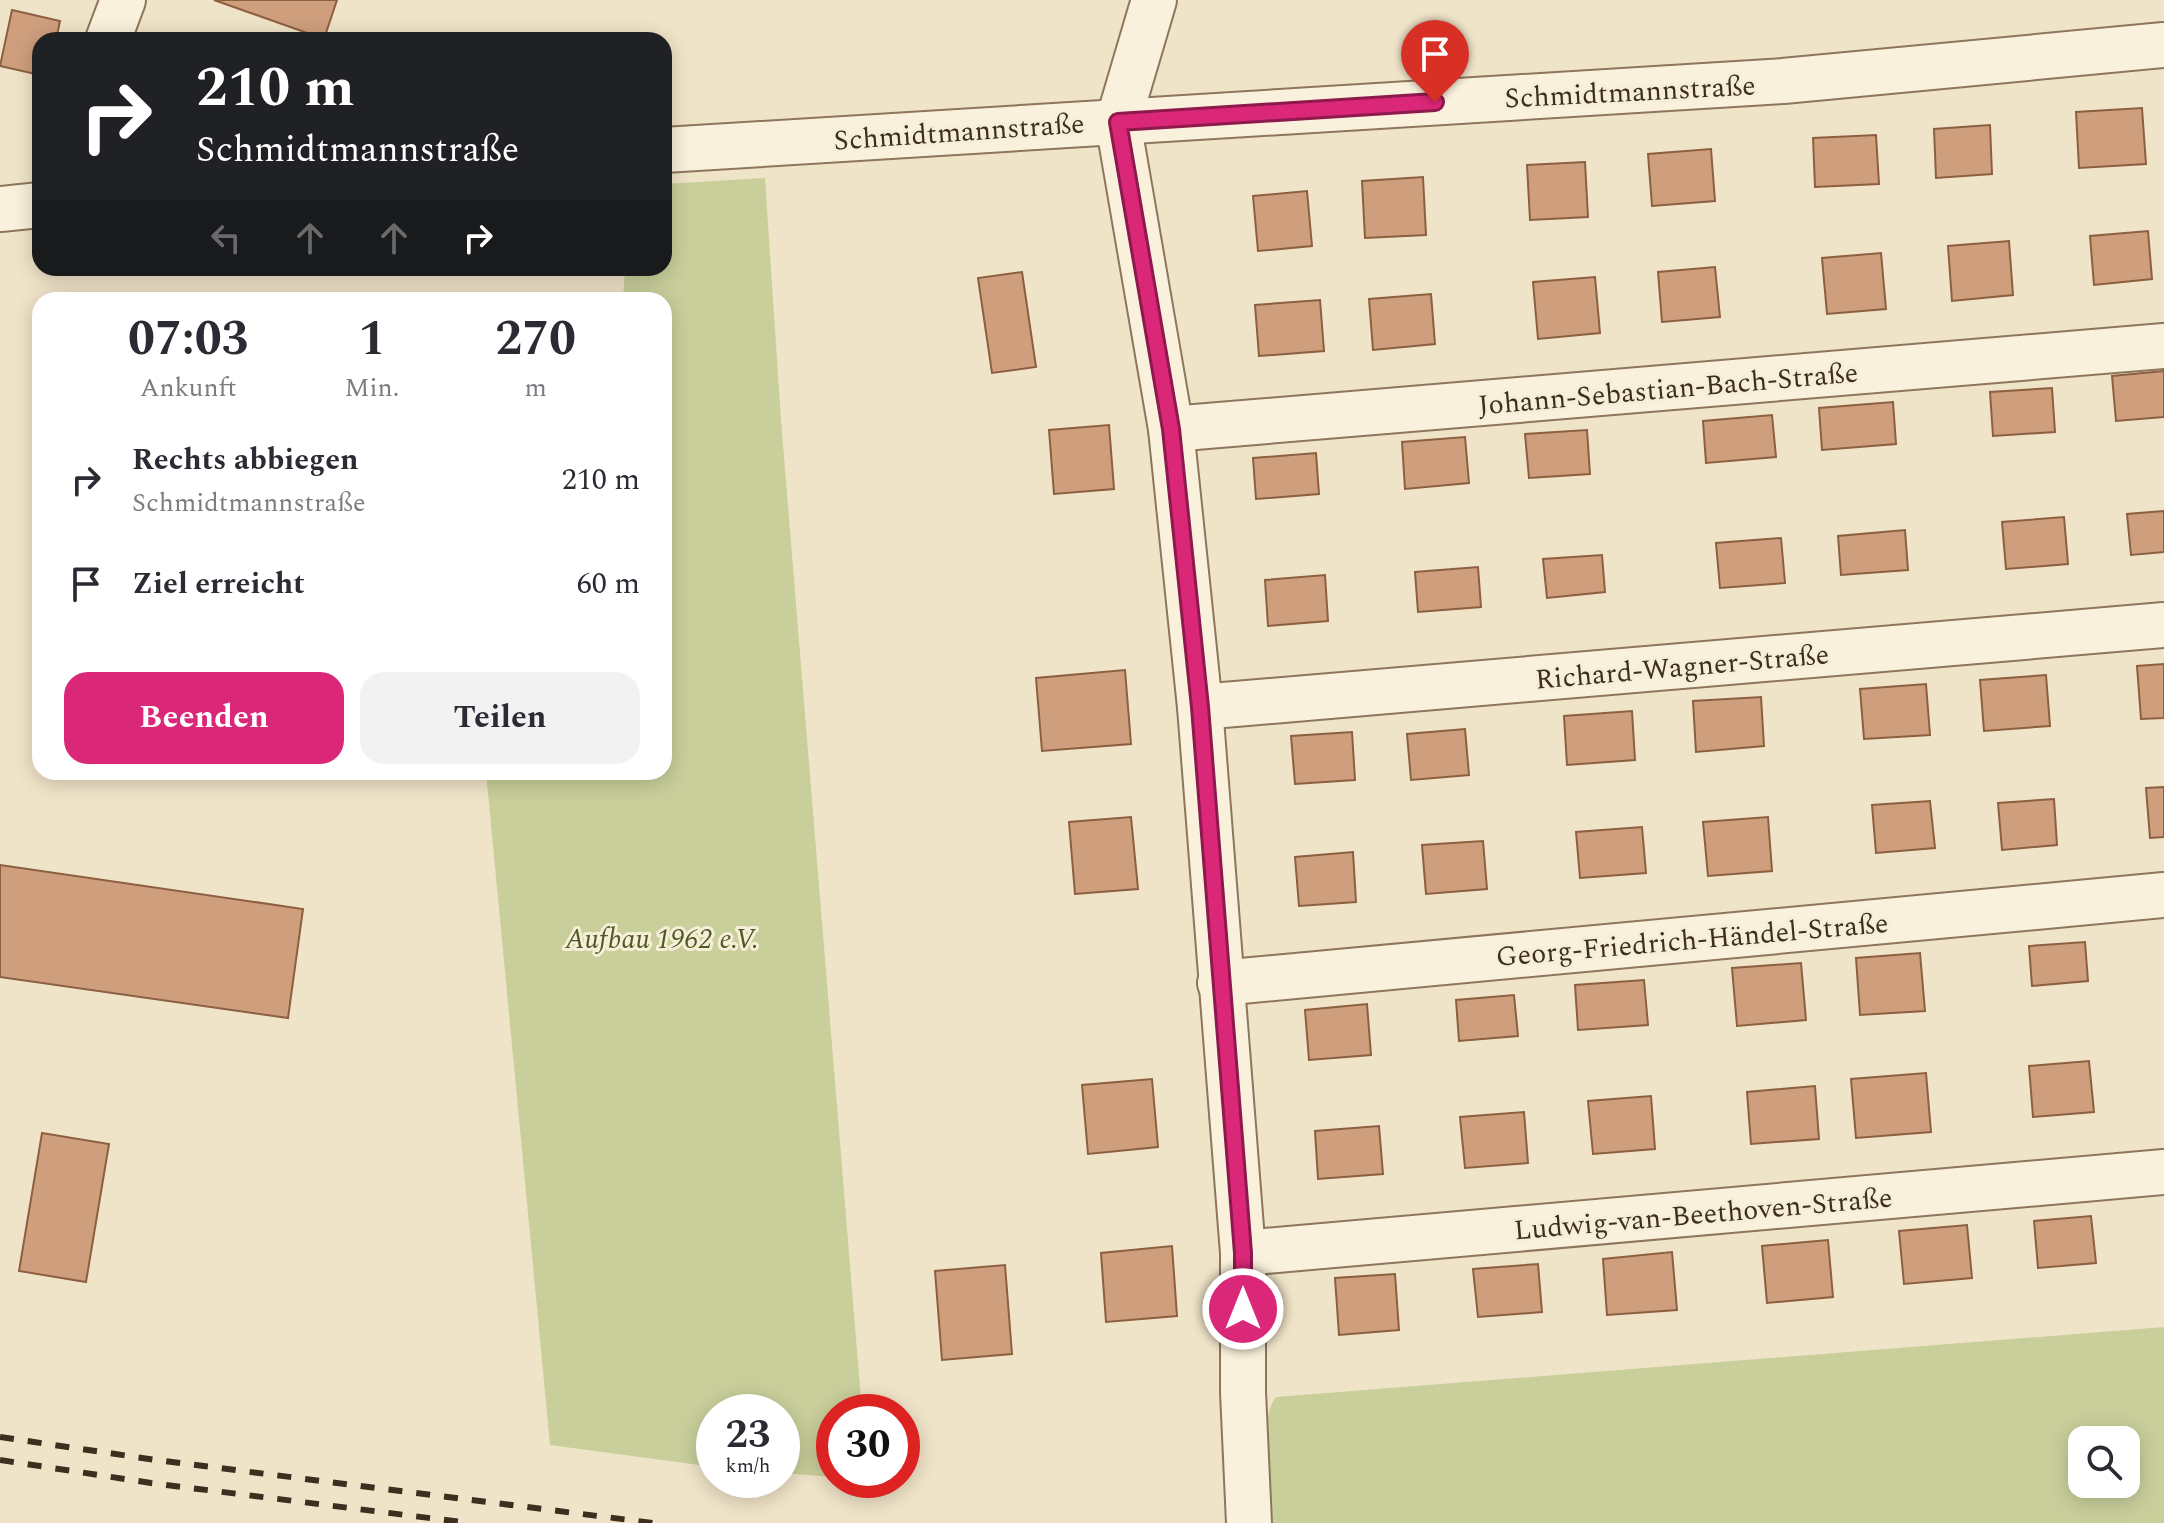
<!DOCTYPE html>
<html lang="de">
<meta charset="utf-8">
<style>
:root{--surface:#fff;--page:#f2f2f3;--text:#2b2b33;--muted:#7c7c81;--accent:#db2777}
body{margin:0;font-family:Spectral,serif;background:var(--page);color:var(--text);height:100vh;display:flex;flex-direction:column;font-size:30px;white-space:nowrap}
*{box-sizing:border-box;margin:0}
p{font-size:26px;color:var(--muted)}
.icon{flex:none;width:44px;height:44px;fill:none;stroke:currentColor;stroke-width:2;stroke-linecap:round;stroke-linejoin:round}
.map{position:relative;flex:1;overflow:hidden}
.panel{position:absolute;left:32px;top:292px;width:640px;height:488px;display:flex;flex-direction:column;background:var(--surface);border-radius:24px;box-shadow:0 4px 20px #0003}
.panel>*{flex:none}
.hud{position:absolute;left:32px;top:32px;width:640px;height:244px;border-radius:24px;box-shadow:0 4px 20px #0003;background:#202124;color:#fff;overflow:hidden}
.controls{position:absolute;left:2068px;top:1426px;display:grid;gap:16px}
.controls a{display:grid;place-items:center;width:72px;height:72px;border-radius:16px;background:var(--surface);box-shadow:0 4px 20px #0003;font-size:40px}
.speed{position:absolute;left:696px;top:1394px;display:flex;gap:16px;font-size:40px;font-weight:700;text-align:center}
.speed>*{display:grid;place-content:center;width:104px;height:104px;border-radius:50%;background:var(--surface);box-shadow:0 4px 20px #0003;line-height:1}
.speed small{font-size:20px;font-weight:400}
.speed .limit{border:12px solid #d22;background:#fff;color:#111}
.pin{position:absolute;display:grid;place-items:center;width:68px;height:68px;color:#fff;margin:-82px -34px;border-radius:50% 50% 50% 0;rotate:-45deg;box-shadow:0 0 8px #0007}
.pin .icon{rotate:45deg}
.me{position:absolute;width:88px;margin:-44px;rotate:0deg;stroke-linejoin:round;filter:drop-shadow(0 0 6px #0008)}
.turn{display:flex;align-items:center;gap:28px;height:168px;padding:0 32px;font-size:36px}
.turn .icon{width:104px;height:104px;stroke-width:2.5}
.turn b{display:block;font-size:56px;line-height:68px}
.lanes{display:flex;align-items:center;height:76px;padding:0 32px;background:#0003;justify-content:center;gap:40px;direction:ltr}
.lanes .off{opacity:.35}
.eta{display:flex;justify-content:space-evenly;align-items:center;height:136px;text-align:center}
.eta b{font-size:48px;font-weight:700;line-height:56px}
.cta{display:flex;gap:16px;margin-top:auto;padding:16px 32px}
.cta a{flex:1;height:92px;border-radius:24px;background:var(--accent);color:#fff;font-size:32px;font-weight:700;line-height:92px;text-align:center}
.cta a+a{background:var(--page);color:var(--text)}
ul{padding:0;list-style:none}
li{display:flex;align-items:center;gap:24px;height:104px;padding:0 32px}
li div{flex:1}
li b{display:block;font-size:30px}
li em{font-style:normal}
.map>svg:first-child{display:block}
.green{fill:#c9cf9b;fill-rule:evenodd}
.building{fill:#cf9f7d;stroke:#8d5f41;stroke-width:2}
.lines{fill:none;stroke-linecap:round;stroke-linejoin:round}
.minor-casing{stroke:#8d765c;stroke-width:48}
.minor{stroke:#faf1dc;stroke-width:44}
.rail{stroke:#3d2e20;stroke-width:6;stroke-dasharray:14 14;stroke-linecap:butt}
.route-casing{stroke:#8e194d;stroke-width:20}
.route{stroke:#db2777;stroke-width:14}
.labels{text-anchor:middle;stroke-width:6;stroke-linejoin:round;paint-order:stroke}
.street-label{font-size:28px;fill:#3d2e20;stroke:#f7eed8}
.park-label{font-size:28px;font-style:italic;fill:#4d5a26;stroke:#f7eed8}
</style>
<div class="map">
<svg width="2164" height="1523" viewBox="0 0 2164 1523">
<rect width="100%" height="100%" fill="#f0e4c8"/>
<g class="green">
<path d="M 765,178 L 781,420 L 862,1412 L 834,1412 L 834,1477 L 782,1473 L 782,1412 L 714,1412 L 714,1467 L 550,1445 L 486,772 L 664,772 L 664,300 L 623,300 L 625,268 L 664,268 L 664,184 Z"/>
<path d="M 2164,1327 L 2164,1523 L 1273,1523 C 1271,1493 1257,1420 1276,1397 ZM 2082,1440 L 2126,1440 L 2126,1484 L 2082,1484 Z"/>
</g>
<g class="building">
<path d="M 214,0 L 337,0 L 324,39 Z"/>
<path d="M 12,10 L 60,21 L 56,40 L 40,40 L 40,75 L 0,66 Z"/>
<path d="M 2142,108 L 2146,164 L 2079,168 L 2076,112 Z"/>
<path d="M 1990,125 L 1992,174 L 1936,178 L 1934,129 Z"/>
<path d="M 1876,135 L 1879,184 L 1815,187 L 1813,138 Z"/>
<path d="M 1711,149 L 1715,201 L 1652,206 L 1648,154 Z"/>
<path d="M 1585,162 L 1588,217 L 1530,220 L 1527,165 Z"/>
<path d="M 1423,177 L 1426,235 L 1365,238 L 1362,181 Z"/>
<path d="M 1307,191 L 1312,246 L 1258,251 L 1253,196 Z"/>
<path d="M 2148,231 L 2152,279 L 2094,285 L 2090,236 Z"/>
<path d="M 2009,241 L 2013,295 L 1952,301 L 1948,246 Z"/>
<path d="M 1881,253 L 1886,309 L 1827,314 L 1822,258 Z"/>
<path d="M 1715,267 L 1720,317 L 1662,322 L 1658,272 Z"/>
<path d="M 1022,272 L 1036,367 L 992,373 L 978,278 Z"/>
<path d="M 1595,277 L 1600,333 L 1538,339 L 1533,282 Z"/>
<path d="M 1431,294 L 1435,344 L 1373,350 L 1369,299 Z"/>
<path d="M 1320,300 L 1324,351 L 1259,356 L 1255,305 Z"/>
<path d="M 2164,371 L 2164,417 L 2116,421 L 2112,376 Z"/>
<path d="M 2052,388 L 2055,432 L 1993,436 L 1990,392 Z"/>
<path d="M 1893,402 L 1896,444 L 1822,450 L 1819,408 Z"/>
<path d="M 1772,415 L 1776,457 L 1706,463 L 1703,421 Z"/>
<path d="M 1109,425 L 1114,489 L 1054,494 L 1049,430 Z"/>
<path d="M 1587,430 L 1590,474 L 1529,478 L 1525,434 Z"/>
<path d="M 1465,437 L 1469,483 L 1405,489 L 1402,442 Z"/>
<path d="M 1316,453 L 1319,494 L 1256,499 L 1253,458 Z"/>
<path d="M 2164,511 L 2164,552 L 2131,555 L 2127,514 Z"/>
<path d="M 2064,517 L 2068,564 L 2006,569 L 2002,522 Z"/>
<path d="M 1905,530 L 1908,570 L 1841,575 L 1838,536 Z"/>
<path d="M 1781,538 L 1785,583 L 1720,588 L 1716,543 Z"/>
<path d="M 1602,555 L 1605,592 L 1547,598 L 1543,559 Z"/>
<path d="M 1478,567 L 1481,607 L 1418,612 L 1415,572 Z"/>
<path d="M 1325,575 L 1328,621 L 1268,626 L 1265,580 Z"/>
<path d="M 2164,664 L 2164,718 L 2141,719 L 2137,666 Z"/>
<path d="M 1125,670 L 1131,744 L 1042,751 L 1036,678 Z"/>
<path d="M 2046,675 L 2050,726 L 1984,731 L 1980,680 Z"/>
<path d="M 1926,684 L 1930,735 L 1864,739 L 1860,689 Z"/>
<path d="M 1761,697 L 1764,746 L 1696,752 L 1693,701 Z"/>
<path d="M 1632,711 L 1635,760 L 1567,765 L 1564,716 Z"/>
<path d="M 1465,729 L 1469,775 L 1411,780 L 1407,734 Z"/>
<path d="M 1352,732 L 1355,780 L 1295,784 L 1291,736 Z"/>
<path d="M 2164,787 L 2164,837 L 2150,838 L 2146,788 Z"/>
<path d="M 2054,799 L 2057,845 L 2002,850 L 1998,803 Z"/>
<path d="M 1930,801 L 1935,848 L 1876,853 L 1872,805 Z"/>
<path d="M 1131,817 L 1138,889 L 1075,894 L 1069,822 Z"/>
<path d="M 1768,817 L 1772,871 L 1708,876 L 1703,822 Z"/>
<path d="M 1642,827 L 1646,873 L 1580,878 L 1576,832 Z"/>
<path d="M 1483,841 L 1487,889 L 1426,894 L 1422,845 Z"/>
<path d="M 1353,852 L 1356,902 L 1299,906 L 1295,857 Z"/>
<path d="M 0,865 L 303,909 L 288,1018 L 0,977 Z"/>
<path d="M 2085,942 L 2088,981 L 2032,986 L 2029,946 Z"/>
<path d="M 1920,953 L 1925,1011 L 1860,1015 L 1856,958 Z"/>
<path d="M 1801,963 L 1806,1020 L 1737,1026 L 1732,968 Z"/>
<path d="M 1644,980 L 1648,1025 L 1578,1030 L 1575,985 Z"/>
<path d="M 1514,995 L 1518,1036 L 1459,1041 L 1456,1000 Z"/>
<path d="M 1367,1004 L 1371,1055 L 1309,1060 L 1305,1010 Z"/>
<path d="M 2089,1061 L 2094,1112 L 2033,1117 L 2029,1066 Z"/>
<path d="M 1926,1073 L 1931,1132 L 1856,1138 L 1851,1079 Z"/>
<path d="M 1152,1079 L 1158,1147 L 1088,1154 L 1082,1085 Z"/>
<path d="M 1815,1086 L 1819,1139 L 1751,1144 L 1747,1092 Z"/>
<path d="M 1651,1096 L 1655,1149 L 1593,1154 L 1588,1101 Z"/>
<path d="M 1524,1112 L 1528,1163 L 1465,1168 L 1460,1117 Z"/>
<path d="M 1379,1126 L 1383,1174 L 1318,1179 L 1315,1131 Z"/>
<path d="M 42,1133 L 109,1144 L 86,1282 L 19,1271 Z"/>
<path d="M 2091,1216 L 2096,1263 L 2038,1268 L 2034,1221 Z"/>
<path d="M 1967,1225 L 1972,1278 L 1904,1284 L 1899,1231 Z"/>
<path d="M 1828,1240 L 1833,1297 L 1767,1303 L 1762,1246 Z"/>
<path d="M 1172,1246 L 1177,1316 L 1106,1322 L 1101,1253 Z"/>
<path d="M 1672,1252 L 1677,1310 L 1607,1315 L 1603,1259 Z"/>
<path d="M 1538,1264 L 1542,1312 L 1478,1317 L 1473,1269 Z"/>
<path d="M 1005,1265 L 1012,1354 L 942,1360 L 935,1271 Z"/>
<path d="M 1395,1274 L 1399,1330 L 1339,1335 L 1335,1278 Z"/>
</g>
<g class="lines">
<g class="minor-casing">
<g id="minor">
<path d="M 1154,0 L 1118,122 L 1171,429 L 1200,707 L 1243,1253 L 1243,1392 L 1249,1523"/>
<path d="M 108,40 L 123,0"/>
<path d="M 664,150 L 1783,81 L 2164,45"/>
<path d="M 0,209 L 40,205"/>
<path d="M 1171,429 L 2164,346"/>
<path d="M 1200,707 L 2164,625"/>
<path d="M 1220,983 L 2164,895"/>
<path d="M 1243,1253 L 2164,1172"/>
</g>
</g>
<use href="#minor" class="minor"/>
<g class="rail">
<path d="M 0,1437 L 156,1460 L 653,1523"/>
<path d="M 0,1460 L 151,1483 L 469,1523"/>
</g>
</g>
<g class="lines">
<g class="route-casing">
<path id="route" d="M 1243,1309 L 1243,1253 L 1200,707 L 1171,429 L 1118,122 L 1435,102"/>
</g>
<use href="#route" class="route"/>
</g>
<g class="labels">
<g class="street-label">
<text transform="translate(1630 91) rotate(-3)" y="10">Schmidtmannstraße</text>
<text transform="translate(959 131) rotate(-4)" y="10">Schmidtmannstraße</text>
<text transform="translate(1668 388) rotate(-5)" y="10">Johann-Sebastian-Bach-Straße</text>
<text transform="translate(1682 666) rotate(-5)" y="10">Richard-Wagner-Straße</text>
<text transform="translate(1692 939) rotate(-5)" y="10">Georg-Friedrich-Händel-Straße</text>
<text transform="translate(1703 1213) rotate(-5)" y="10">Ludwig-van-Beethoven-Straße</text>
</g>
<g class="park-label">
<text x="662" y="948">Aufbau 1962 e.V.</text>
</g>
</g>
</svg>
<div class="controls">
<a><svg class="icon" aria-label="search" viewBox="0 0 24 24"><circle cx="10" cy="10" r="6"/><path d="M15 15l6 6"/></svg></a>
</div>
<div class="speed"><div>23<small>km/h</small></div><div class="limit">30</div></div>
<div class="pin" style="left:1435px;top:102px;background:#d93025"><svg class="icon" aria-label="arrive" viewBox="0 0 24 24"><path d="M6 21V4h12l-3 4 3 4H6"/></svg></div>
<svg class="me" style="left:1243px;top:1309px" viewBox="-20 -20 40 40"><circle r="17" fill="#db2777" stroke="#fff" stroke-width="3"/><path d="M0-11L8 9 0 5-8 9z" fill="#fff"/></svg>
<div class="hud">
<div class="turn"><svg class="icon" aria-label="right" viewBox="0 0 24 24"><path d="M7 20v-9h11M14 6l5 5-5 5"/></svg><div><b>210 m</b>Schmidtmannstraße</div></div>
<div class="lanes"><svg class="icon off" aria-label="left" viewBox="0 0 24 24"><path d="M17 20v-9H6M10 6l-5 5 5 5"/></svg><svg class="icon off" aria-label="ahead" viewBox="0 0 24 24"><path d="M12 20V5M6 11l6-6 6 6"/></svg><svg class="icon off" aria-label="ahead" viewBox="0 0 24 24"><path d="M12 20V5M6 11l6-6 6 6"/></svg><svg class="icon" aria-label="right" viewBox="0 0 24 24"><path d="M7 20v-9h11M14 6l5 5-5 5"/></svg></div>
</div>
<section class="panel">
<div class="eta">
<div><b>07:03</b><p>Ankunft</p></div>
<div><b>1</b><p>Min.</p></div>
<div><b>270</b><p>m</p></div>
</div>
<ul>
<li><svg class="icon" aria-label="right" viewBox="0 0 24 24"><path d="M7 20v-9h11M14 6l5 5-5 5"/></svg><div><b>Rechts abbiegen</b><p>Schmidtmannstraße</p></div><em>210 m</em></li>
<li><svg class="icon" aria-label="arrive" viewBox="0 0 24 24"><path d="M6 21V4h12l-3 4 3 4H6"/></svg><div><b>Ziel erreicht</b></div><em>60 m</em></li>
</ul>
<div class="cta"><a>Beenden</a><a>Teilen</a></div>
</section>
</div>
